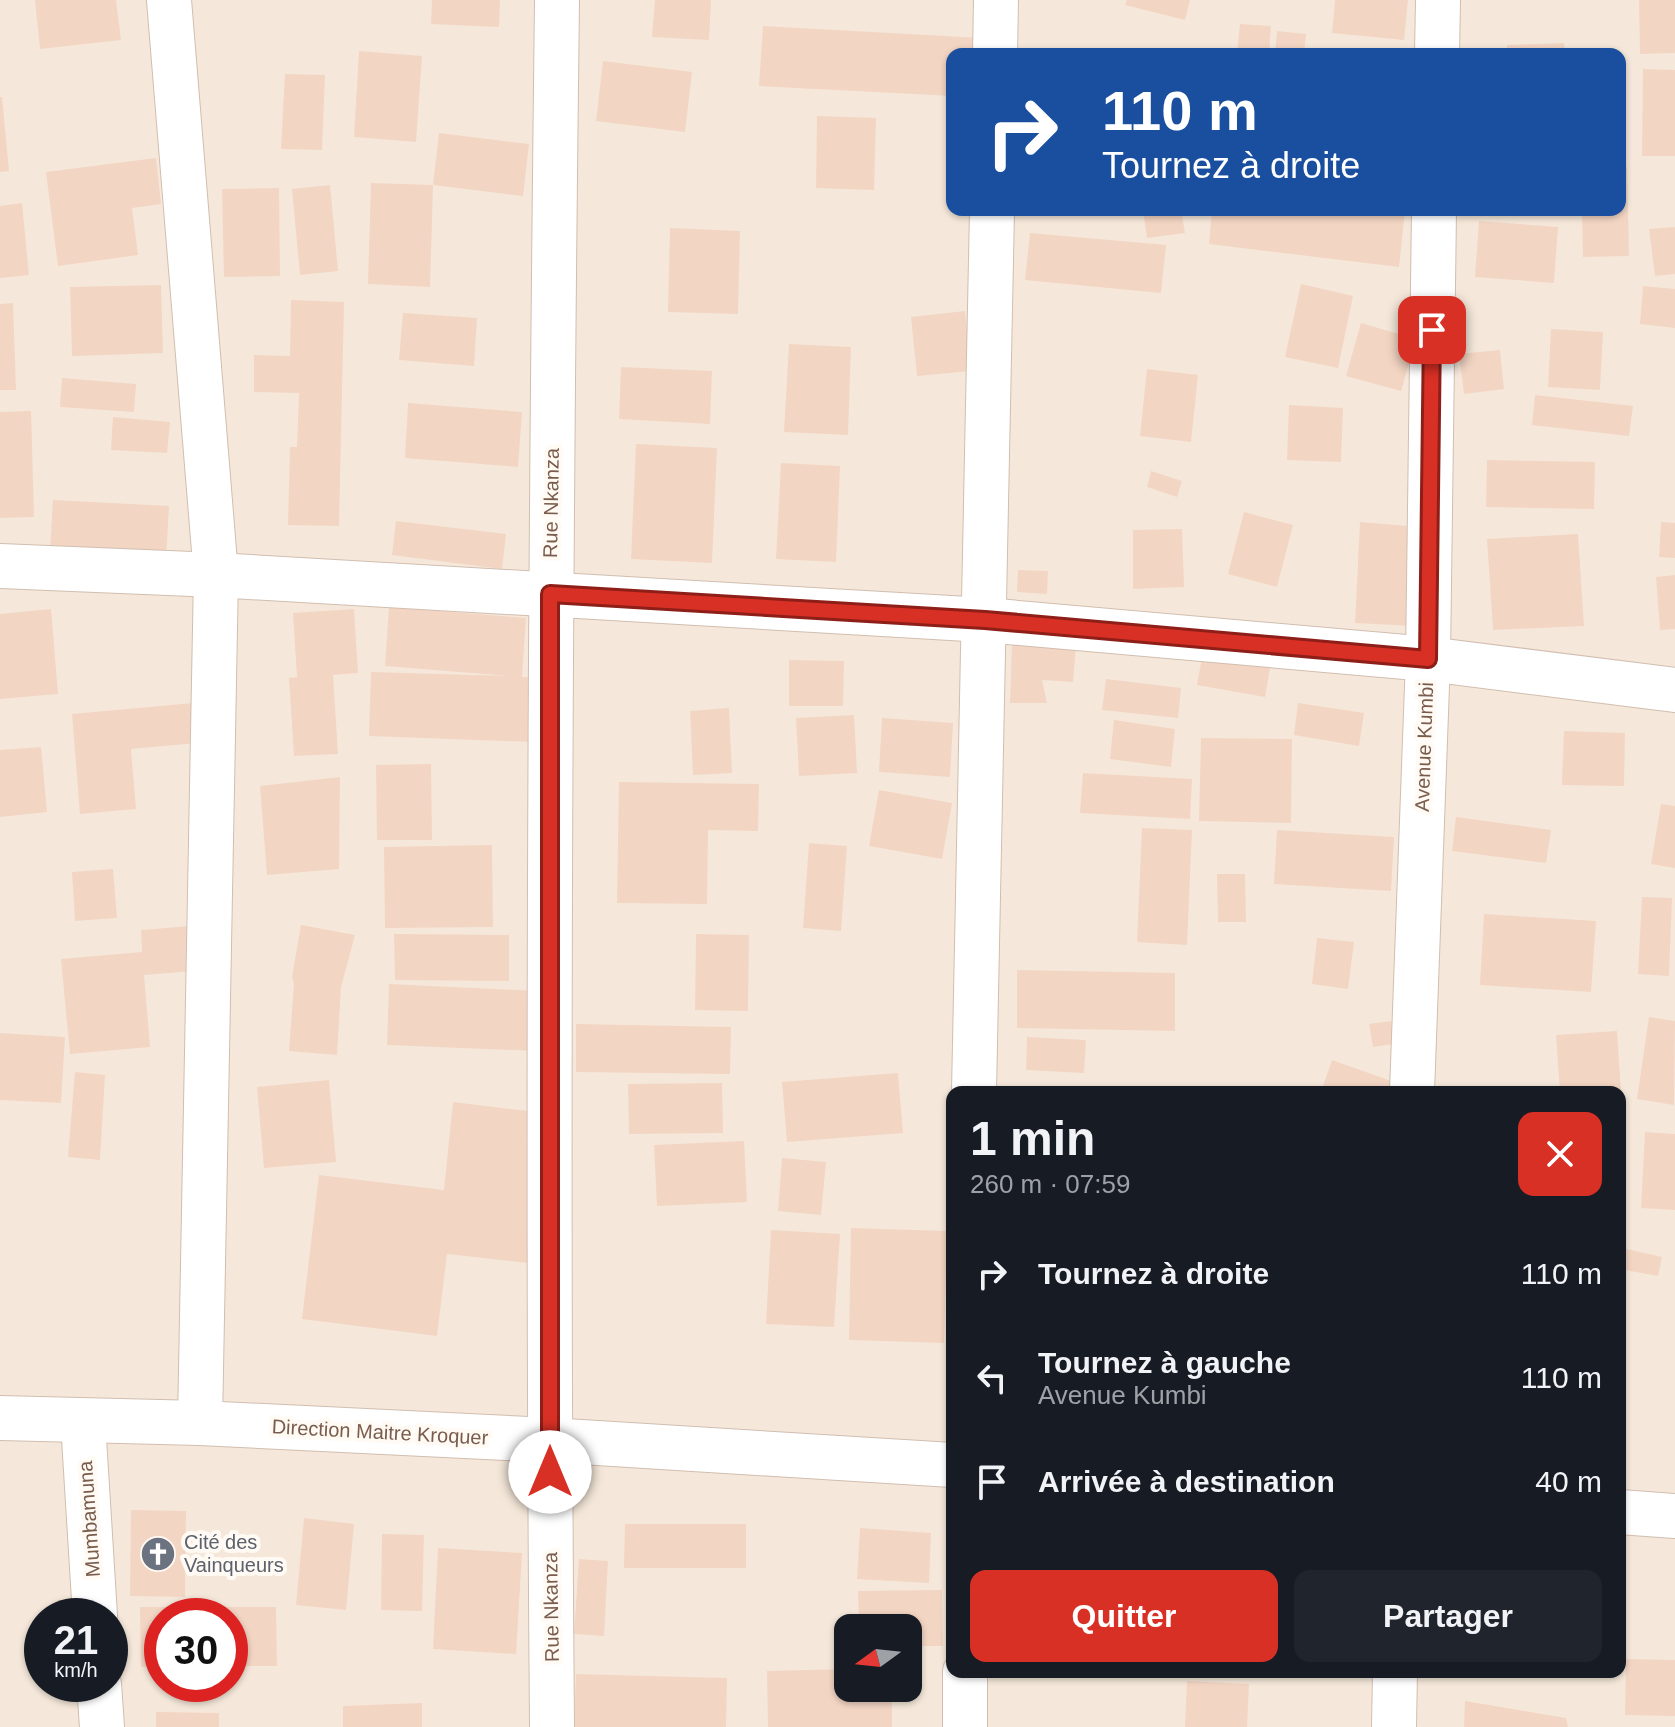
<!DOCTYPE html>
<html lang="fr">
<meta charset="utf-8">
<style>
:root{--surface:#171b24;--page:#20242c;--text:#f1f3f6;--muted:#9ea1a6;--accent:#d93025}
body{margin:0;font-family:Helvetica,sans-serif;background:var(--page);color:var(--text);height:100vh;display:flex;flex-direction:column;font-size:30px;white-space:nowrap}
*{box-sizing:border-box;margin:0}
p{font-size:26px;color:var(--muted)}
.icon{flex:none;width:44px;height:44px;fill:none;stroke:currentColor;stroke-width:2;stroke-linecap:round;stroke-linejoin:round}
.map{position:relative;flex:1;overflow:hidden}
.drawer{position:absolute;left:946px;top:1086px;width:680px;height:592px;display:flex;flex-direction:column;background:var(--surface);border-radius:16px;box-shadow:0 2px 6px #0004}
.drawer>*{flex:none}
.guide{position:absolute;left:946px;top:48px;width:680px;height:168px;border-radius:16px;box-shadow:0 2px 6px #0004;background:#1a4fa0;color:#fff;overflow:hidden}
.needle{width:52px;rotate:255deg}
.tools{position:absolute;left:834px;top:1614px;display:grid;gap:16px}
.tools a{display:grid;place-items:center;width:88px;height:88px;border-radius:16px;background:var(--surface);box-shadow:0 2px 6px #0004;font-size:40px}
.speed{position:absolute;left:24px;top:1598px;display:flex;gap:16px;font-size:40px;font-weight:700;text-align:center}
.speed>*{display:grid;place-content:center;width:104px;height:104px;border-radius:50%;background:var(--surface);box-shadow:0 2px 6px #0004;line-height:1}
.speed small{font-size:20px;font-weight:400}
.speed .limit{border:12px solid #d22;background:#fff;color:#111}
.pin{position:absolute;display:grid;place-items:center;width:68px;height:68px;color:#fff;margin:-34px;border-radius:16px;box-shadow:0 4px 12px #0006}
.me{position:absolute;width:88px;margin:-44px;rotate:0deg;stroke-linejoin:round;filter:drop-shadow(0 0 6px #0008)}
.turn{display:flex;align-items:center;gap:28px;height:168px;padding:0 24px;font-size:36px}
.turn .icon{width:104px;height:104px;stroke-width:2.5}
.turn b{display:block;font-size:56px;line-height:68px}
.round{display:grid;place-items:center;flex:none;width:84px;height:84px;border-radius:16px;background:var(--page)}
.head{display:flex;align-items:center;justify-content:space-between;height:136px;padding:0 24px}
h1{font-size:48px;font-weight:800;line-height:60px}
.primary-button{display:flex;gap:16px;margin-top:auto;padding:16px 24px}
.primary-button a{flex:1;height:92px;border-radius:16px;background:var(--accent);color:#fff;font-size:32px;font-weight:800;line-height:92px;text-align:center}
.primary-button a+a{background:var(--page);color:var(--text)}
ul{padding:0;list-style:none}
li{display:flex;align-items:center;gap:24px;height:104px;padding:0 24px}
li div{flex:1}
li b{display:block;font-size:30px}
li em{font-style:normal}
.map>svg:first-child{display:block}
.residential{fill:#f5e8da;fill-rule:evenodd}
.building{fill:#f3d5c3}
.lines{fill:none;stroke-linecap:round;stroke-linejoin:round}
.street-casing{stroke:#d1beb0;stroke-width:46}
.street{stroke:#fff;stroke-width:44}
.route-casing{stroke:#8d1f18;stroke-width:20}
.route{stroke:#d93025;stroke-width:14}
.labels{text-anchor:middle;stroke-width:8;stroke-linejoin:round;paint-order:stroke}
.street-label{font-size:20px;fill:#7a5c4d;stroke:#fffaf3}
.worship-label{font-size:20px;fill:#5b616d;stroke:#fffaf3;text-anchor:start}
</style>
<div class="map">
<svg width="1675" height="1727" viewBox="0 0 1675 1727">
<rect width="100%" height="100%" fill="#fdf6ec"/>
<path class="residential" d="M 0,0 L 1675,0 L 1675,1727 L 0,1727 ZM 952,54 L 1620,54 L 1620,210 L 952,210 ZM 952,1092 L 1620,1092 L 1620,1672 L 952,1672 ZM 42,1616 L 110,1616 L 110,1684 L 42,1684 ZM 162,1616 L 230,1616 L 230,1684 L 162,1684 ZM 848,1628 L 908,1628 L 908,1688 L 848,1688 Z"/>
<g class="building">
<path d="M 35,0 L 116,0 L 121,40 L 40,49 Z"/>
<path d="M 432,0 L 500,0 L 499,27 L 431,24 Z"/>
<path d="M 655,0 L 711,0 L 709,40 L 652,37 Z"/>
<path d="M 1127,0 L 1190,0 L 1185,20 L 1125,5 Z"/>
<path d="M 1335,0 L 1408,0 L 1404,40 L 1332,33 Z"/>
<path d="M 1639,0 L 1675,0 L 1675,53 L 1640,54 Z"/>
<path d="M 1240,24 L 1271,26 L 1269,54 L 1237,54 Z"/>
<path d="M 763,26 L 981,38 L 980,54 L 952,54 L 952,96 L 759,86 Z"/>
<path d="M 1277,31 L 1306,34 L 1304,54 L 1275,54 Z"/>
<path d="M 1564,43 L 1565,54 L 1507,54 L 1507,45 Z"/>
<path d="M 1027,49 L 1059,52 L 1059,54 L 1027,54 Z"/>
<path d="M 359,51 L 422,56 L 416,142 L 354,137 Z"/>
<path d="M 603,61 L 692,72 L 685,132 L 596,121 Z"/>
<path d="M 1643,69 L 1675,70 L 1675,156 L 1642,156 Z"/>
<path d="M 285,74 L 325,75 L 322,150 L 281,149 Z"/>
<path d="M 0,97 L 2,97 L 9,171 L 0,172 Z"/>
<path d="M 817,116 L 876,118 L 874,190 L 816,188 Z"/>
<path d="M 439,133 L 529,144 L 523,196 L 433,185 L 430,287 L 368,284 L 371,183 L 433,185 Z"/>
<path d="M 156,158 L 161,204 L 132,208 L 138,255 L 58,266 L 46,172 Z"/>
<path d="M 1620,167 L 1627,167 L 1629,256 L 1583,257 L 1582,210 L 1620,210 Z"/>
<path d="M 330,185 L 338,271 L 300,275 L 292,189 Z"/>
<path d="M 279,188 L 280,276 L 224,277 L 222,189 Z"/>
<path d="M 22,203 L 29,275 L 0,278 L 0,206 Z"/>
<path d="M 1181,210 L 1185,233 L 1147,238 L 1143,211 Z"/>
<path d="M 1212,210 L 1405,210 L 1399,267 L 1209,244 Z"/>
<path d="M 1479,221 L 1558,227 L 1554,283 L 1475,277 Z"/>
<path d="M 1675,227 L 1675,274 L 1655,276 L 1649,229 Z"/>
<path d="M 670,228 L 740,231 L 738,314 L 668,312 Z"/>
<path d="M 1030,233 L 1166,245 L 1161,293 L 1025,280 Z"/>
<path d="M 1301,284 L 1353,296 L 1338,368 L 1285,357 Z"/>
<path d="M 161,285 L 163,353 L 72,356 L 70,287 Z"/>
<path d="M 1643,286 L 1675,289 L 1675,328 L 1640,324 Z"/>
<path d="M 291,300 L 344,302 L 339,526 L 288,525 L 290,447 L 297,447 L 299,393 L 254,392 L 254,355 L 290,356 Z"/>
<path d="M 13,303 L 16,390 L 0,390 L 0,304 Z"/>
<path d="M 965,311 L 971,371 L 917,376 L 911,317 Z"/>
<path d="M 403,313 L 477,318 L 474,366 L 399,360 Z"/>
<path d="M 1361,323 L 1416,339 L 1401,391 L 1346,376 Z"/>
<path d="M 1551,329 L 1603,332 L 1600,390 L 1548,387 Z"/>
<path d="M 789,344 L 851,347 L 848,435 L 784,432 Z"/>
<path d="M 1500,350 L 1504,389 L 1464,394 L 1459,354 Z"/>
<path d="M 621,367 L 712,371 L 710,424 L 619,419 Z"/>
<path d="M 1147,369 L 1198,375 L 1191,442 L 1140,436 Z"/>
<path d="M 62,378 L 136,384 L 134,412 L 60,407 Z"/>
<path d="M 1535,395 L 1633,406 L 1629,436 L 1532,425 Z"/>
<path d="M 408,403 L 522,412 L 518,467 L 405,458 Z"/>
<path d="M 1289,405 L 1343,408 L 1341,462 L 1287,460 Z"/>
<path d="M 31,411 L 34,517 L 0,518 L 0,412 Z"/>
<path d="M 113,417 L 170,422 L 167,453 L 111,450 Z"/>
<path d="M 636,444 L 717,448 L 712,563 L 631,559 Z"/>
<path d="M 1487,460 L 1595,462 L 1594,509 L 1486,507 Z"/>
<path d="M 781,463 L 840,466 L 836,562 L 776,559 Z"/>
<path d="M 1151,471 L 1182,481 L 1177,497 L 1147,487 Z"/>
<path d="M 53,500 L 169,506 L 166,560 L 50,553 Z"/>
<path d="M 1244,512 L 1293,525 L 1277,587 L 1228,574 Z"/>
<path d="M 396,521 L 506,534 L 502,569 L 392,555 Z"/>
<path d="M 1360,522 L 1420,527 L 1414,626 L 1355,623 Z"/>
<path d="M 1661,522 L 1675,523 L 1675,558 L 1659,557 Z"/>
<path d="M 1182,529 L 1184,587 L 1133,589 L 1133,530 Z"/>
<path d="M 1578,534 L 1584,626 L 1493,630 L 1487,539 Z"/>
<path d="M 1018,570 L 1048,571 L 1047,594 L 1017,592 Z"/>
<path d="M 1675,575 L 1675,629 L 1660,630 L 1656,577 Z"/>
<path d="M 389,607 L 526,618 L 522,677 L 536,677 L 534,742 L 369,736 L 371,672 L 509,676 L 385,666 Z"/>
<path d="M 51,609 L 58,694 L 0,699 L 0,614 Z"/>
<path d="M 354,609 L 358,673 L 333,675 L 338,754 L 294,756 L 289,678 L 297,677 L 293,613 Z"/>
<path d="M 1012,643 L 1076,646 L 1073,682 L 1042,680 L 1047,703 L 1010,703 Z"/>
<path d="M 1202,657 L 1270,668 L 1265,697 L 1197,685 Z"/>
<path d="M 789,660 L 844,661 L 843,706 L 789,706 Z"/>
<path d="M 1106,679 L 1181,688 L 1178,718 L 1102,710 Z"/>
<path d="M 193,703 L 197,743 L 131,749 L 136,809 L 80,814 L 72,714 Z"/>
<path d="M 1298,703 L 1364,713 L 1359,746 L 1294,735 Z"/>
<path d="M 729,708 L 732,773 L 693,775 L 690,711 Z"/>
<path d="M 854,715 L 857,773 L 799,776 L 796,718 Z"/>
<path d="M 882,718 L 953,723 L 950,777 L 879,772 Z"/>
<path d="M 1114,720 L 1175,729 L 1171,767 L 1110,759 Z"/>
<path d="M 1564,731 L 1625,733 L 1624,786 L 1562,785 Z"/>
<path d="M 1201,738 L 1292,739 L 1291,823 L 1199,821 Z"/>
<path d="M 41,747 L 47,812 L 0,817 L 0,750 Z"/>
<path d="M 431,764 L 432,840 L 377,840 L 376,765 Z"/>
<path d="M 1083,773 L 1192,779 L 1190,819 L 1080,813 Z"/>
<path d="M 340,777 L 339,869 L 267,875 L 260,786 Z"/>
<path d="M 619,782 L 759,784 L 758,831 L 708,830 L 707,904 L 617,903 Z"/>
<path d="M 879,790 L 952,803 L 942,859 L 869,846 Z"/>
<path d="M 1661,804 L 1675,806 L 1675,868 L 1651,864 Z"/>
<path d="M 1456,817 L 1551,830 L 1546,863 L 1452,851 Z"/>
<path d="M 1142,828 L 1192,830 L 1187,945 L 1137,942 Z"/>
<path d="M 1277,830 L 1394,837 L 1391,891 L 1274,884 Z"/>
<path d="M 809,843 L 847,846 L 841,931 L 803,928 Z"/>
<path d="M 492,845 L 493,927 L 385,928 L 384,847 Z"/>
<path d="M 113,869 L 117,918 L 75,921 L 72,872 Z"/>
<path d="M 1217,874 L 1245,874 L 1246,922 L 1218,922 Z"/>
<path d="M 1642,897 L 1672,898 L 1669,976 L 1638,974 Z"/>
<path d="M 1484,914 L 1596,921 L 1591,992 L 1480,985 Z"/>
<path d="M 301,925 L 355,935 L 341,987 L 337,1055 L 289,1051 L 294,983 L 292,977 Z"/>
<path d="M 190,926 L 194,971 L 144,975 L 150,1047 L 70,1054 L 61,959 L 142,952 L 141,930 Z"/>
<path d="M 394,934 L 509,935 L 509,981 L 395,980 Z"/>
<path d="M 696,934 L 749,935 L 748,1011 L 695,1010 Z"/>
<path d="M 1317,938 L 1354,942 L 1348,989 L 1312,984 Z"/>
<path d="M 1017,970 L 1175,973 L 1175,1031 L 1017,1028 Z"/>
<path d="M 389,984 L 539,991 L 536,1051 L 387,1045 Z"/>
<path d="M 1649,1017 L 1675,1021 L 1674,1105 L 1637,1099 Z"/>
<path d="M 1391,1021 L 1394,1044 L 1373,1047 L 1369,1024 Z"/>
<path d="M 576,1024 L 731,1027 L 730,1074 L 576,1072 Z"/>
<path d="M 1617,1031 L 1621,1092 L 1560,1092 L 1556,1035 Z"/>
<path d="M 0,1033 L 65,1037 L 61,1103 L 0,1100 Z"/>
<path d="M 1027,1037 L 1086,1040 L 1084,1073 L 1026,1070 Z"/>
<path d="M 1332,1060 L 1394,1082 L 1390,1092 L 1321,1092 Z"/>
<path d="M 75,1072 L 105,1075 L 100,1160 L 68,1157 Z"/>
<path d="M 898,1073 L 903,1133 L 787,1142 L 782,1082 Z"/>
<path d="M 329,1080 L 336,1162 L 264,1168 L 257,1087 Z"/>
<path d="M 722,1083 L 723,1133 L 629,1134 L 628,1084 Z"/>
<path d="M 453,1102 L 544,1113 L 527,1263 L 447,1254 L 437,1336 L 302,1319 L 319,1175 L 444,1190 Z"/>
<path d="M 1645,1132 L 1675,1134 L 1675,1210 L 1641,1208 Z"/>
<path d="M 744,1141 L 747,1202 L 657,1206 L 654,1145 Z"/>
<path d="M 782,1158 L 826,1162 L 821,1215 L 778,1211 Z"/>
<path d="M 851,1228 L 947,1231 L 944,1343 L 849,1340 Z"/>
<path d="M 771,1230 L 840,1234 L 834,1327 L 766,1324 Z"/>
<path d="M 1622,1248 L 1662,1257 L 1658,1276 L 1620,1269 Z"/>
<path d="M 131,1510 L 186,1511 L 185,1597 L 130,1596 Z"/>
<path d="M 304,1518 L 354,1524 L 346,1610 L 296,1605 Z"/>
<path d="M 625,1524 L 746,1524 L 746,1568 L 624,1568 Z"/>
<path d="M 860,1528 L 931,1533 L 929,1583 L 857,1579 Z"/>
<path d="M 382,1534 L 424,1535 L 422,1611 L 381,1610 Z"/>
<path d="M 438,1548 L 522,1553 L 516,1654 L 433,1649 Z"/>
<path d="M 579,1559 L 608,1561 L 604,1636 L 574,1634 Z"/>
<path d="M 942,1590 L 943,1646 L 908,1646 L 908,1628 L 859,1628 L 858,1591 Z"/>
<path d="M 140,1607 L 276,1607 L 277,1666 L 230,1666 L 230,1616 L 162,1616 L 162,1667 L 141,1667 Z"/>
<path d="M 1626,1659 L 1675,1660 L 1675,1716 L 1625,1715 Z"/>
<path d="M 848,1669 L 848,1688 L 892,1688 L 892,1727 L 768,1727 L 767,1671 Z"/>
<path d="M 576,1674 L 727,1678 L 726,1727 L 574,1727 Z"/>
<path d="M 1187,1681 L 1249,1684 L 1247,1727 L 1185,1727 Z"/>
<path d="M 1465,1701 L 1566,1718 L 1568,1727 L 1464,1727 Z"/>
<path d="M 422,1703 L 422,1727 L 343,1727 L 343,1706 Z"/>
<path d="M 156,1712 L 219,1713 L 219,1727 L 156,1727 Z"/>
</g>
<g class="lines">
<g class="street-casing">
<g id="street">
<path d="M 169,0 L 216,575 L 200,1423"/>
<path d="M 995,54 L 996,0"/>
<path d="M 1437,54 L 1438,0"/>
<path d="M 0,566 L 216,575 L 985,620 L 1428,659 L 1675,690"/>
<path d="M 974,1092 L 992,210"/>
<path d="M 1412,1092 L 1428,659 L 1434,210"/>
<path d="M 0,1418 L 200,1423 L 549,1440 L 952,1465"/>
<path d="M 83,1422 L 95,1616"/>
<path d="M 1620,1512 L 1675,1516"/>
<path d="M 99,1684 L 102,1727"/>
<path d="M 552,1727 C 547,1151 550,576 557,0"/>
<path d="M 965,1727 L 965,1672"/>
<path d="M 1394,1727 L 1395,1672"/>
</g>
</g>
<use href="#street" class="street"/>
</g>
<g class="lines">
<g class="route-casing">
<path id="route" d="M 550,1472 L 550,594 L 985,620 L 1428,659 L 1432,330"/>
</g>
<use href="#route" class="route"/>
</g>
<defs>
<g id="church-disc" transform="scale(1.8)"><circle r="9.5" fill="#6b7280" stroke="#fffaf3"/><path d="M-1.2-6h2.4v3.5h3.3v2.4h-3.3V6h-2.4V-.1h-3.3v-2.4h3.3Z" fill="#fff"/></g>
</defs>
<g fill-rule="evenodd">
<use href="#church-disc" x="158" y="1554"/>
</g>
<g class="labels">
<g class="street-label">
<text transform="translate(551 503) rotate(-89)" y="7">Rue Nkanza</text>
<text transform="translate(1424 747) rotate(-88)" y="7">Avenue Kumbi</text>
<text transform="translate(380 1432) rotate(3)" y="7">Direction Maitre Kroquer</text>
<text transform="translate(89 1519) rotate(-94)" y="7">Mumbamuna</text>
<text transform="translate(551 1607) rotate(-91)" y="7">Rue Nkanza</text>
</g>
<g class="worship-label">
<text x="184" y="1549">Cité des<tspan x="184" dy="23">Vainqueurs</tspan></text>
</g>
</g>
</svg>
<div class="tools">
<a><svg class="needle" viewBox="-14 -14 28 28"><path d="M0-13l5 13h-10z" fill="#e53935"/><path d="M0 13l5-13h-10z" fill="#9ea1a6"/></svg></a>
</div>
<div class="speed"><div>21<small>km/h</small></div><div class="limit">30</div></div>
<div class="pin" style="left:1432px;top:330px;background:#d93025"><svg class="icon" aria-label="arrive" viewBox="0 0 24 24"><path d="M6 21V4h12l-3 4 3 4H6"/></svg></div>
<svg class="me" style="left:550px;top:1472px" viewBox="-20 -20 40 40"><circle r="19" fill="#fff"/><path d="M0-13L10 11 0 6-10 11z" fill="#d93025"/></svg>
<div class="guide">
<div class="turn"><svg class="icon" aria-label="right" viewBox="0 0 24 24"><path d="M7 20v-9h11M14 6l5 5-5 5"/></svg><div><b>110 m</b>Tournez à droite</div></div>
</div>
<section class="drawer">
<div class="head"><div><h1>1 min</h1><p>260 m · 07:59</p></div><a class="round" style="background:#d93025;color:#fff"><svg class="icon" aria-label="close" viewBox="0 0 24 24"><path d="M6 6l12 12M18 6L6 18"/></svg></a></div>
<ul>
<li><svg class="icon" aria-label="right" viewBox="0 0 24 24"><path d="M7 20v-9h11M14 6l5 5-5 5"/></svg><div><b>Tournez à droite</b></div><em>110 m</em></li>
<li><svg class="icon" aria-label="left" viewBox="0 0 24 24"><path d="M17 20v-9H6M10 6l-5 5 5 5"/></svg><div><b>Tournez à gauche</b><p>Avenue Kumbi</p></div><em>110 m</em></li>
<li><svg class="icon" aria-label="arrive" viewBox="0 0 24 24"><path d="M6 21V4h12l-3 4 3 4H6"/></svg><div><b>Arrivée à destination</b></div><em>40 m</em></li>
</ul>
<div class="primary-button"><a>Quitter</a><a>Partager</a></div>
</section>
</div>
